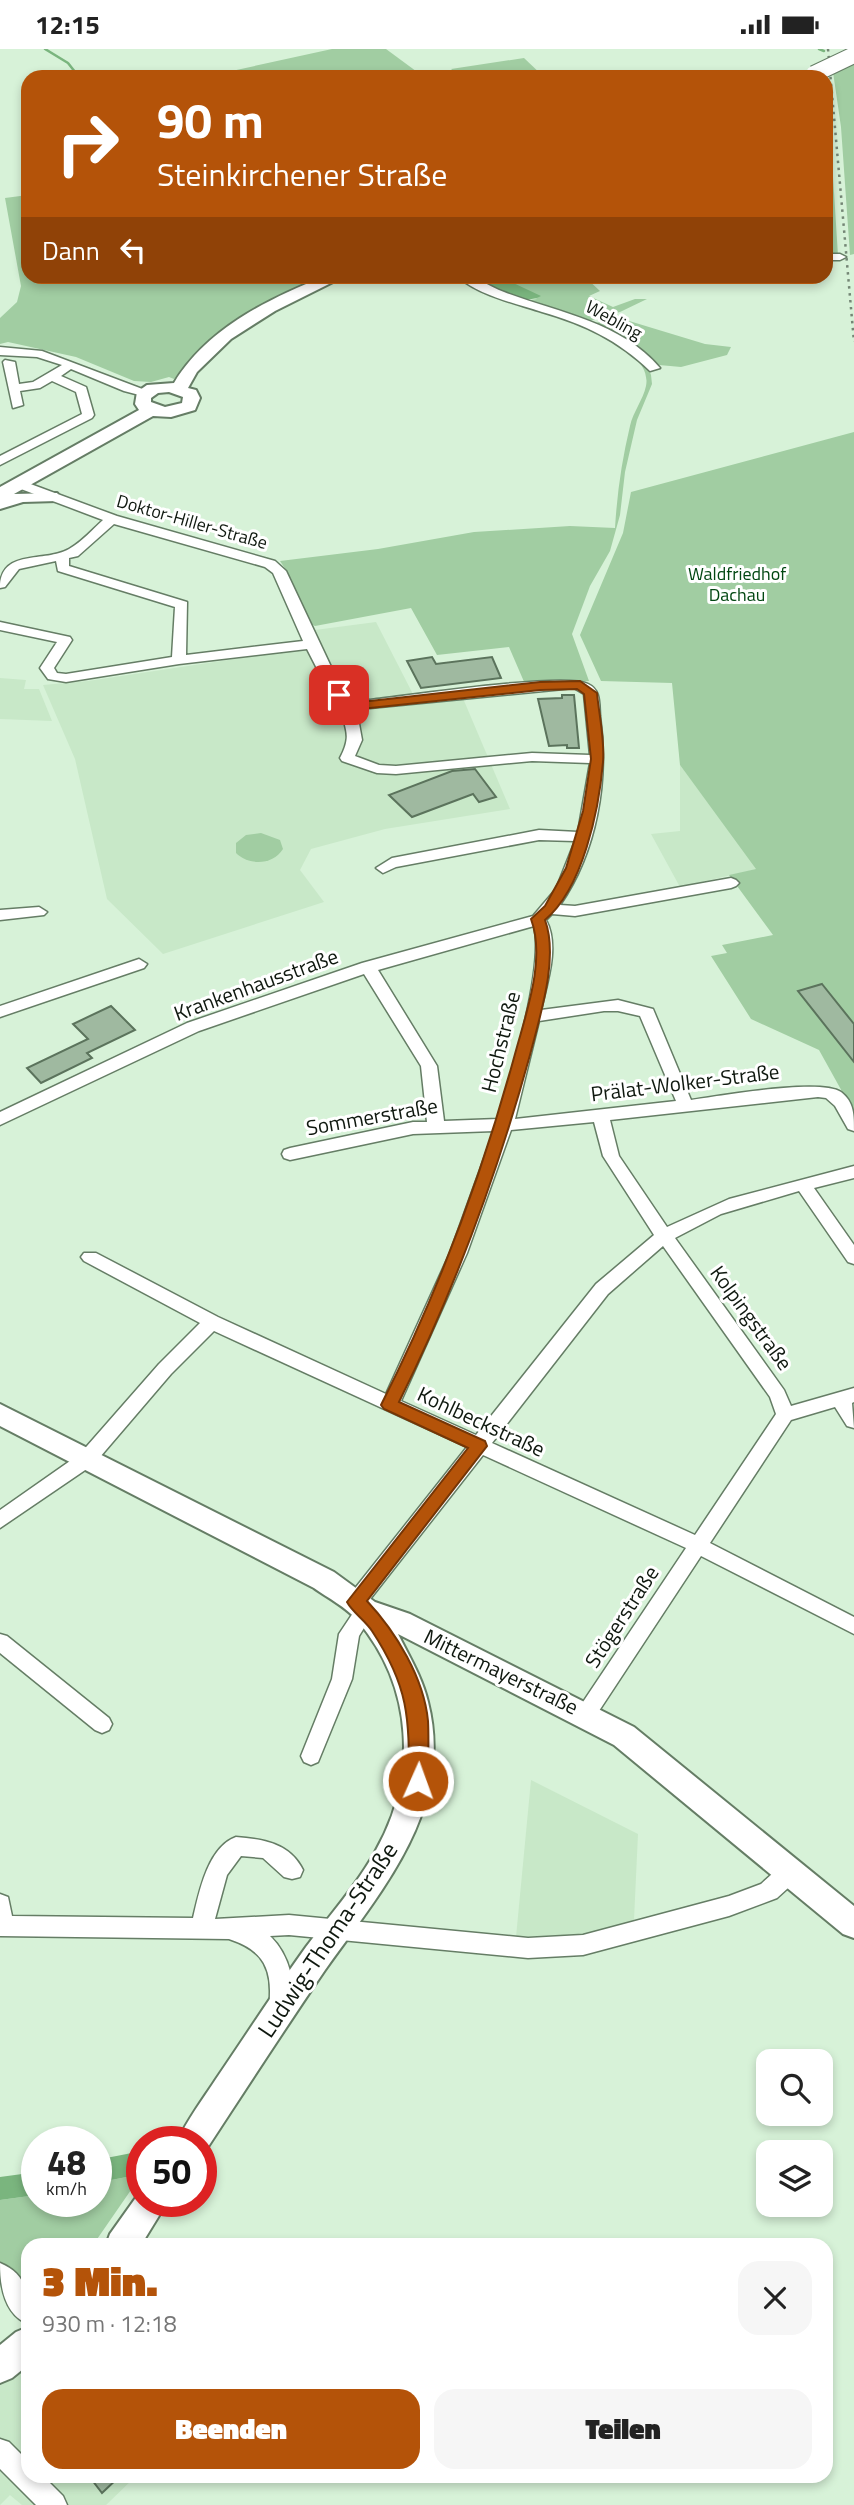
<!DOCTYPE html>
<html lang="de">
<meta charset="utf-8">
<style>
:root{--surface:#fff;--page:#f6f6f6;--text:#222;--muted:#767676;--accent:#b45309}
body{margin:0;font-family:"Titillium Web",sans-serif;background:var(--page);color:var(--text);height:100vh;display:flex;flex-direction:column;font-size:26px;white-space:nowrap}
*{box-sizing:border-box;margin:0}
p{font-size:23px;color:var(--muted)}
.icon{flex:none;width:38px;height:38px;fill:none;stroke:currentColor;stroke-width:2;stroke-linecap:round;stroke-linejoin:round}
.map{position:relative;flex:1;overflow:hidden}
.drawer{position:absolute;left:21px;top:2189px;width:812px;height:245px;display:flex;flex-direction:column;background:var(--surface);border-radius:21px;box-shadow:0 4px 10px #0003}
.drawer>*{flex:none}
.guide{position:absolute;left:21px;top:21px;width:812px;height:214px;border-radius:21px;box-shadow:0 4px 10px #0003;background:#b45309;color:#fff;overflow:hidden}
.controls{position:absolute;left:756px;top:2000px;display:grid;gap:14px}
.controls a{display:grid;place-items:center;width:77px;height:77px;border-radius:14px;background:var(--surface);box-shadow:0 4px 10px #0003;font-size:35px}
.speed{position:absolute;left:21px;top:2077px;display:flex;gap:14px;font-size:35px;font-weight:700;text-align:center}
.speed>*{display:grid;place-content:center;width:91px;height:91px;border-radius:50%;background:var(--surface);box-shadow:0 4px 10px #0003;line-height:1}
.speed small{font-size:18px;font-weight:400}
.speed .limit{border:10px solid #d22;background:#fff;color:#111}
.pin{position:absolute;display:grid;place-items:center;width:60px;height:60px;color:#fff;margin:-30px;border-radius:14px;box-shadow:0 4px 10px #0006}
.me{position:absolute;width:77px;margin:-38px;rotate:2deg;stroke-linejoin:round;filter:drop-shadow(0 0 5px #0008)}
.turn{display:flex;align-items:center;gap:24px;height:147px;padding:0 21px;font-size:32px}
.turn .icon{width:91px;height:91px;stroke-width:2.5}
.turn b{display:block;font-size:49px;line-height:60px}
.then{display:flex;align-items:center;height:66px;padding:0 21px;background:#0003;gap:14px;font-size:26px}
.round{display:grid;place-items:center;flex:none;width:74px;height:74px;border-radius:21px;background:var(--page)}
.head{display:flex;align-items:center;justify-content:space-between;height:119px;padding:0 21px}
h1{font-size:42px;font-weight:800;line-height:52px;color:var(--accent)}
.action{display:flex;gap:14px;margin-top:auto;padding:14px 21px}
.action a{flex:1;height:80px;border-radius:21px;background:var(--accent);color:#fff;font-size:28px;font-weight:800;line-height:80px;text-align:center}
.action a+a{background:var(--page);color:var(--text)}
.status{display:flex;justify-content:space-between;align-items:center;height:49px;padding:0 35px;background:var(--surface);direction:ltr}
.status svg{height:19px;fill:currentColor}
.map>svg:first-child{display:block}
.built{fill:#c8e8c8}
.green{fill:#a1cda2}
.water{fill:#7ab57e}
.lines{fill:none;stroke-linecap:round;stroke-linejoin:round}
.stream{stroke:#7ab57e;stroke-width:2.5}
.building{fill:#9fb9a0;stroke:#5b735c;stroke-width:2}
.street-casing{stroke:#657d65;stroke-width:3}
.secondary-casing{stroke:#657d65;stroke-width:4}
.street{fill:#fff;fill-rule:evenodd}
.secondary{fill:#fff;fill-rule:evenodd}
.rail{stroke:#748675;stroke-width:2.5;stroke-dasharray:2.5 4.5;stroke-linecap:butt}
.secondary-bridge-casing{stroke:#657d65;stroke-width:18;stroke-linecap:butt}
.secondary-bridge{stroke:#fff;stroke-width:16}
.route{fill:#b45309;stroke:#753606;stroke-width:2}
.labels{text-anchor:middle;stroke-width:6;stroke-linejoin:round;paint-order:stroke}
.far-street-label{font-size:18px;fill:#0f180f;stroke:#fff}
.far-park-label{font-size:18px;fill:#024712;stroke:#fff}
.street-label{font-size:21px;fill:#0f180f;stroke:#fff}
.near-street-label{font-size:24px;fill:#0f180f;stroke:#fff}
</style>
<div class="status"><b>12:15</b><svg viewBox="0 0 49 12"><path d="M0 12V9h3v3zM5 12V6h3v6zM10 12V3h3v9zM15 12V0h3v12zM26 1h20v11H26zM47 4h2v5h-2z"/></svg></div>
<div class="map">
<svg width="854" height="2456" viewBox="0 0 854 2456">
<rect width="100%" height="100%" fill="#d7f2d8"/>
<g class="built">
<path d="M 376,573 L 416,651 L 462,647 L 510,760 L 385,780 L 311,800 L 300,821 L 324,853 L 163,905 L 107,850 L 75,710 L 43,636 L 88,632 L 307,599 L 315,581 Z"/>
<path d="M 0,629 L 26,631 L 24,640 L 39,640 L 52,672 L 0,670 Z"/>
<path d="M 680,716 L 757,820 L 680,838 L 651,785 L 680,782 Z"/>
<path d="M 531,1731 L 638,1785 L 634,1871 L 588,1885 L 516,1888 Z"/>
<path d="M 28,2314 L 28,2427 L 136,2427 L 106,2456 L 22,2456 L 10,2446 L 0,2456 L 0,2334 Z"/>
</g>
<g class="green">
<path d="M 332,0 L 386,0 L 424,28 L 204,28 Z"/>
<path d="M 524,9 L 544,28 L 460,28 L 451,20 Z"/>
<path d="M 854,13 L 854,205 L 850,206 L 841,78 L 833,23 Z"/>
<path d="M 830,80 L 838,207 L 826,206 L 826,81 Z"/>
<path d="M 28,146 L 28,228 L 323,228 L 265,256 L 174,330 L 169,328 L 151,333 L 134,332 L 76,308 L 8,293 L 0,295 L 0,269 L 17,253 L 21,237 L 5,149 Z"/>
<path d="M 497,228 L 585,228 L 600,242 L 589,247 L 613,258 L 635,250 L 647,250 L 620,263 L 589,272 L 529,251 L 537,250 L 493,232 L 490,237 L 487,235 Z"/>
<path d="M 464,232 L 494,246 L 591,277 L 647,315 L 651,326 L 652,335 L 637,371 L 625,423 L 620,466 L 610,502 L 590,537 L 572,585 L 589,632 L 525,635 L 509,598 L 437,606 L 411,559 L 315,577 L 307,573 L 288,524 L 280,512 L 378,500 L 474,483 L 570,477 L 615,479 C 617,445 622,410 630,377 C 633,363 643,351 646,337 C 656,287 520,258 487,245 C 479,242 471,237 464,232 Z"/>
<path d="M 616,268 L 705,295 L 731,298 L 727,306 L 681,318 L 659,316 L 637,298 L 596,274 Z"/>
<path d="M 854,383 L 854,1064 L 819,1001 L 751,970 L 711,907 L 727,904 L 722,896 L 773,886 L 729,826 L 756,820 L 680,716 L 672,634 L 601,632 L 580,586 L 623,484 L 631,443 Z"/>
<path d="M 261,784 L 280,791 L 283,800 C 273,816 249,817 236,804 L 236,794 L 246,786 Z"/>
<path d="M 142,2125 L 93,2196 L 28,2196 L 28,2240 L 0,2227 L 0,2151 L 37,2146 L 37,2152 L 96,2152 L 96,2134 Z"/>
</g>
<g class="water">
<path d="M 505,230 L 541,247 C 525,256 505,244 490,237 L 493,232 Z"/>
<path d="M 142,2102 L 142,2125 L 96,2134 L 96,2111 Z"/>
<path d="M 37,2123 L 37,2146 L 0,2151 L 0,2128 Z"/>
</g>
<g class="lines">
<g class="stream">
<path d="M 45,0 L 68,14 L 79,28"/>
<path d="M 819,0 L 824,2"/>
</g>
</g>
<g class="building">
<path d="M 432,608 L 436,615 L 492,608 L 501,629 L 421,639 L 407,612 Z"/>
<path d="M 562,646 L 574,646 L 579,699 L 567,699 L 567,696 L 549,697 L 538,650 L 562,649 Z"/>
<path d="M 475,720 L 496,748 L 479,753 L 473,745 L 412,768 L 389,746 L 452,722 Z"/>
<path d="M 822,935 L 854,975 L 854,1013 L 798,942 Z"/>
<path d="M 111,957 L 135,981 L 87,1004 L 92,1009 L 41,1034 L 27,1019 L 88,990 L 73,975 Z"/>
<path d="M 89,2427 L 120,2427 L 102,2444 Z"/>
</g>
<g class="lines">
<g class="street-casing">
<g id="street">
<path d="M 826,205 L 840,205 L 846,208 L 840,211 L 826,211 Z"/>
<path d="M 458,228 C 477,226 487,237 504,243 C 558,264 620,272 660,319 L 650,322 C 618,291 584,275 542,263 C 514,254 481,247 458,228 Z"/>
<path d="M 0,298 L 42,302 L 153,344 L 147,348 L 124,342 L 71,320 L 61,327 L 86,338 L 94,366 L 92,369 L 0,416 L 0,407 L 82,365 L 76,343 L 52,332 L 40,339 L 20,342 L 23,356 L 13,359 L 3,313 L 5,311 L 15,313 L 19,335 L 33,333 L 62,316 L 37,308 L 0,306 Z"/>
<path d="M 17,430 L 117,467 L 275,512 L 286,522 L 341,639 L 354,649 L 370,651 C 405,647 565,623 588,635 C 601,641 599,654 600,667 C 609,732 597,802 560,856 L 575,857 L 731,829 L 736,831 L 739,834 L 736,837 L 731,839 L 575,867 L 552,865 L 546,871 C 560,897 547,934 541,961 L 618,951 L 653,960 L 691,1051 C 720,1047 820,1029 841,1043 C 854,1053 854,1066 854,1082 L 848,1080 L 835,1057 L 826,1049 L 818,1048 L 610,1071 L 619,1107 L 667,1178 L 729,1150 L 854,1117 L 854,1129 L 814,1139 L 854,1196 L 854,1215 L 848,1213 L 799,1142 L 721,1165 L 675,1189 L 784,1341 L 791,1357 L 854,1339 L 854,1353 L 852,1354 L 854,1379 L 847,1377 L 835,1358 L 791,1371 L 710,1494 L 854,1568 L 854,1585 L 701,1507 L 593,1671 L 586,1674 L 579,1671 L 576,1665 L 579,1659 L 686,1499 L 483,1406 L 367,1554 L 372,1555 L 375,1561 L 359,1587 L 352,1630 L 318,1713 L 311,1716 L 304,1713 L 301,1707 L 332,1630 L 339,1585 L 355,1561 L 349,1559 L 346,1553 L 349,1547 L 467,1398 L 214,1282 L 171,1325 L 94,1415 L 0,1479 L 0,1461 L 80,1405 L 159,1315 L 200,1274 L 84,1212 L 81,1208 L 84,1204 L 96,1204 L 218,1268 L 386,1345 L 450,1204 L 494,1082 L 413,1085 L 290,1111 L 284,1109 L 282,1105 L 284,1101 L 290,1099 L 413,1073 L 427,1073 L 421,1017 L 364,925 L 199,982 L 0,1076 L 0,1063 L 187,974 L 362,914 L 533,867 L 556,840 L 575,792 L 539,791 L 396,818 L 383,824 L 376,819 L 392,809 L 539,781 L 578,783 L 590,714 L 532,712 L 396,725 L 377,724 L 342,712 L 340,709 C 355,681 340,679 343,654 L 328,641 L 307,600 L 179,615 L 66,633 L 48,630 L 40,619 L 57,593 L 0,581 L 0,573 L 70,588 L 72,591 L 54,619 L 57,624 L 66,625 L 172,608 L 175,558 L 58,522 L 56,512 L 19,520 L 5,538 L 0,539 C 0,499 45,514 69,500 C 82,493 93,480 103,471 L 13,437 L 11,434 ZM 114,475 L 265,518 L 273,524 L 303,592 L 186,606 L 187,553 L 69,517 L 69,509 L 78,507 ZM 574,639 L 584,645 L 590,706 L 532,704 L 396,717 L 379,716 L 355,707 L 362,691 L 356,658 L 370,659 ZM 534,877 C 544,917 511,1028 498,1070 L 444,1072 L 437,1017 L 378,921 ZM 604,962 L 618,962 L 640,967 L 676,1052 L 515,1070 L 539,972 ZM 594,1073 L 603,1107 L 654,1186 L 596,1235 L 476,1386 L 401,1352 L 467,1204 L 511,1081 ZM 663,1197 L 770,1348 L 776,1365 L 695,1486 L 492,1394 L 608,1245 Z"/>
<path d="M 39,858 L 47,863 L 44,866 L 0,871 L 0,861 Z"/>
<path d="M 139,910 L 147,915 L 144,919 L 0,968 L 0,957 Z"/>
<path d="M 0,1585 L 7,1587 L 109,1669 L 112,1675 L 109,1681 L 102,1684 L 95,1681 L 0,1604 Z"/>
<path d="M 236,1788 C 263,1790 290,1794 303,1821 L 300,1828 L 292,1830 L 284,1828 L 263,1809 L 241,1807 L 227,1826 L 215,1870 L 289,1866 L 528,1889 L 583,1886 L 729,1847 L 761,1835 L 782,1816 L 790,1814 L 798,1816 L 801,1823 L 798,1830 L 777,1849 L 729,1867 L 583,1906 L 528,1909 L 289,1886 L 270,1887 C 289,1905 299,1939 288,1963 L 280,1966 L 272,1963 C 269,1955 270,1950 270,1942 C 270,1912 256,1899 229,1890 L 0,1887 L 0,1845 L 8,1848 L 12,1867 L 193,1869 C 199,1843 208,1798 236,1788 Z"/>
<path d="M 0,2214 C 29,2226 28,2248 28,2275 C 4,2265 0,2237 0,2214 Z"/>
<path d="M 0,2390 L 9,2393 L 28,2412 L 28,2427 L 43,2427 L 63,2447 L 67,2456 L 36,2456 L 0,2420 Z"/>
</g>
</g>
<g class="secondary-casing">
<g id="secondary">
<path d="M 323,228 L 343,228 L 275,262 L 231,290 L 197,323 L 188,339 L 196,341 L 200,349 L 195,361 L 171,368 L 153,367 L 14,445 L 57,444 L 60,448 L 57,452 L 23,453 L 0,460 L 0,438 L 139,361 L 135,355 L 137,343 L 147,336 L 174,334 C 207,280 266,251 323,228 ZM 169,343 L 183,348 L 182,354 L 165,358 L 151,353 L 151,349 L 158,344 Z"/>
<path d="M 0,1355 L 334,1523 L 375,1553 L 410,1565 L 634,1678 L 854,1857 L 854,1889 L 843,1885 L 614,1696 L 398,1585 C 409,1607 422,1628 428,1653 C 455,1759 382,1841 325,1921 C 284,1981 244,2043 204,2104 L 201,2105 L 201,2093 L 177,2093 C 187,2071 203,2050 216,2030 C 246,1986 275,1941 306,1898 C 329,1867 356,1837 375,1803 C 418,1728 414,1638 357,1571 C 346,1558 328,1549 314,1539 L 0,1377 Z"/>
<path d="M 142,2140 L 142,2152 L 168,2152 L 141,2196 L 106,2196 L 110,2185 Z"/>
<path d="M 28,2278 L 28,2316 L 12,2329 L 0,2334 L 0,2296 L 16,2283 Z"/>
</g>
</g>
<use href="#street" class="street"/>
<use href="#secondary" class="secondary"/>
<path class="rail" d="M 828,0 L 854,293"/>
<g class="secondary-bridge-casing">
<path id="secondary-bridge" d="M 814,25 L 854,6"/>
</g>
<use href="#secondary-bridge" class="secondary-bridge"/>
</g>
<path class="route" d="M 580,632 L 597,644 C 599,666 605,691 603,713 C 599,761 583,839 545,871 C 559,909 540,967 530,1006 C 497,1126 454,1242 399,1353 L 485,1392 L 487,1397 L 367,1552 C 396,1583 424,1629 428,1672 C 429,1692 428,1712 428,1732 L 425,1738 L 418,1740 L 412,1738 L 409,1732 C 409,1668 409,1638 372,1582 C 365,1571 353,1564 347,1553 L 468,1399 L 384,1360 L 381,1356 C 438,1244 482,1126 515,1005 C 526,964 546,911 531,870 L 545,857 L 566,819 L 583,762 L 591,710 L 584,645 L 577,640 L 540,641 L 370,659 L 351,658 L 333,646 L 339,643 L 358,651 L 370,652 L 540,633 Z"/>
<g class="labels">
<g class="far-street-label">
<text transform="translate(614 271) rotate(29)" y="6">Webling</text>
<text transform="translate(192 473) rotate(16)" y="6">Doktor-Hiller-Straße</text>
</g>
<g class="far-park-label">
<text x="737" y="531">Waldfriedhof<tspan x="737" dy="21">Dachau</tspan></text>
</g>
<g class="street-label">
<text transform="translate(256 936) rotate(-20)" y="7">Krankenhausstraße</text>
<text transform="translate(501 993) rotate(-76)" y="7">Hochstraße</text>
<text transform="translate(685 1034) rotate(-7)" y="7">Prälat-Wolker-Straße</text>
<text transform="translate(372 1068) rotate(-10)" y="7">Sommerstraße</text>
<text transform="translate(751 1269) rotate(54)" y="7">Kolpingstraße</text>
<text transform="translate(481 1373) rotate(25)" y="7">Kohlbeckstraße</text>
<text transform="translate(622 1568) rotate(-57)" y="7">Stögerstraße</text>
<text transform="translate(501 1623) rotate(26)" y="7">Mittermayerstraße</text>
</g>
<g class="near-street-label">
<text transform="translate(328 1891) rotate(-56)" y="8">Ludwig-Thoma-Straße</text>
</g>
</g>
</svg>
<div class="controls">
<a><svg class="icon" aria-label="search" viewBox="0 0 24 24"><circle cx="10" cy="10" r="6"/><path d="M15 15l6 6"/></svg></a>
<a><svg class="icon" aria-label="layers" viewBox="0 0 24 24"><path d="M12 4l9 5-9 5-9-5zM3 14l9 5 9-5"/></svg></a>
</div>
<div class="speed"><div>48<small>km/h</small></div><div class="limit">50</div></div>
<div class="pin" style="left:339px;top:646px;background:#d93025"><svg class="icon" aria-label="arrive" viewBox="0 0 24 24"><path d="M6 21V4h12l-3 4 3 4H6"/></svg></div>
<svg class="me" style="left:418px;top:1732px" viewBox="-20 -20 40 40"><circle r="17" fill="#b45309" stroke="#fff" stroke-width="3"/><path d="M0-11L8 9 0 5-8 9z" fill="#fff"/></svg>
<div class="guide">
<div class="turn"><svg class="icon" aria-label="right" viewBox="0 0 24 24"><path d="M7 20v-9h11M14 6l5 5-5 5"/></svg><div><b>90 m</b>Steinkirchener Straße</div></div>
<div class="then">Dann<svg class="icon" aria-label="left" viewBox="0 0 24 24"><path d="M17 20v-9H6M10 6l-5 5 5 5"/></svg></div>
</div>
<section class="drawer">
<div class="head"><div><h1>3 Min.</h1><p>930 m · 12:18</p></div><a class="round"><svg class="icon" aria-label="close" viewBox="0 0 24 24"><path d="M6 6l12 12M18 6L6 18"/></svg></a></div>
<div class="action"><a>Beenden</a><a>Teilen</a></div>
</section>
</div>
